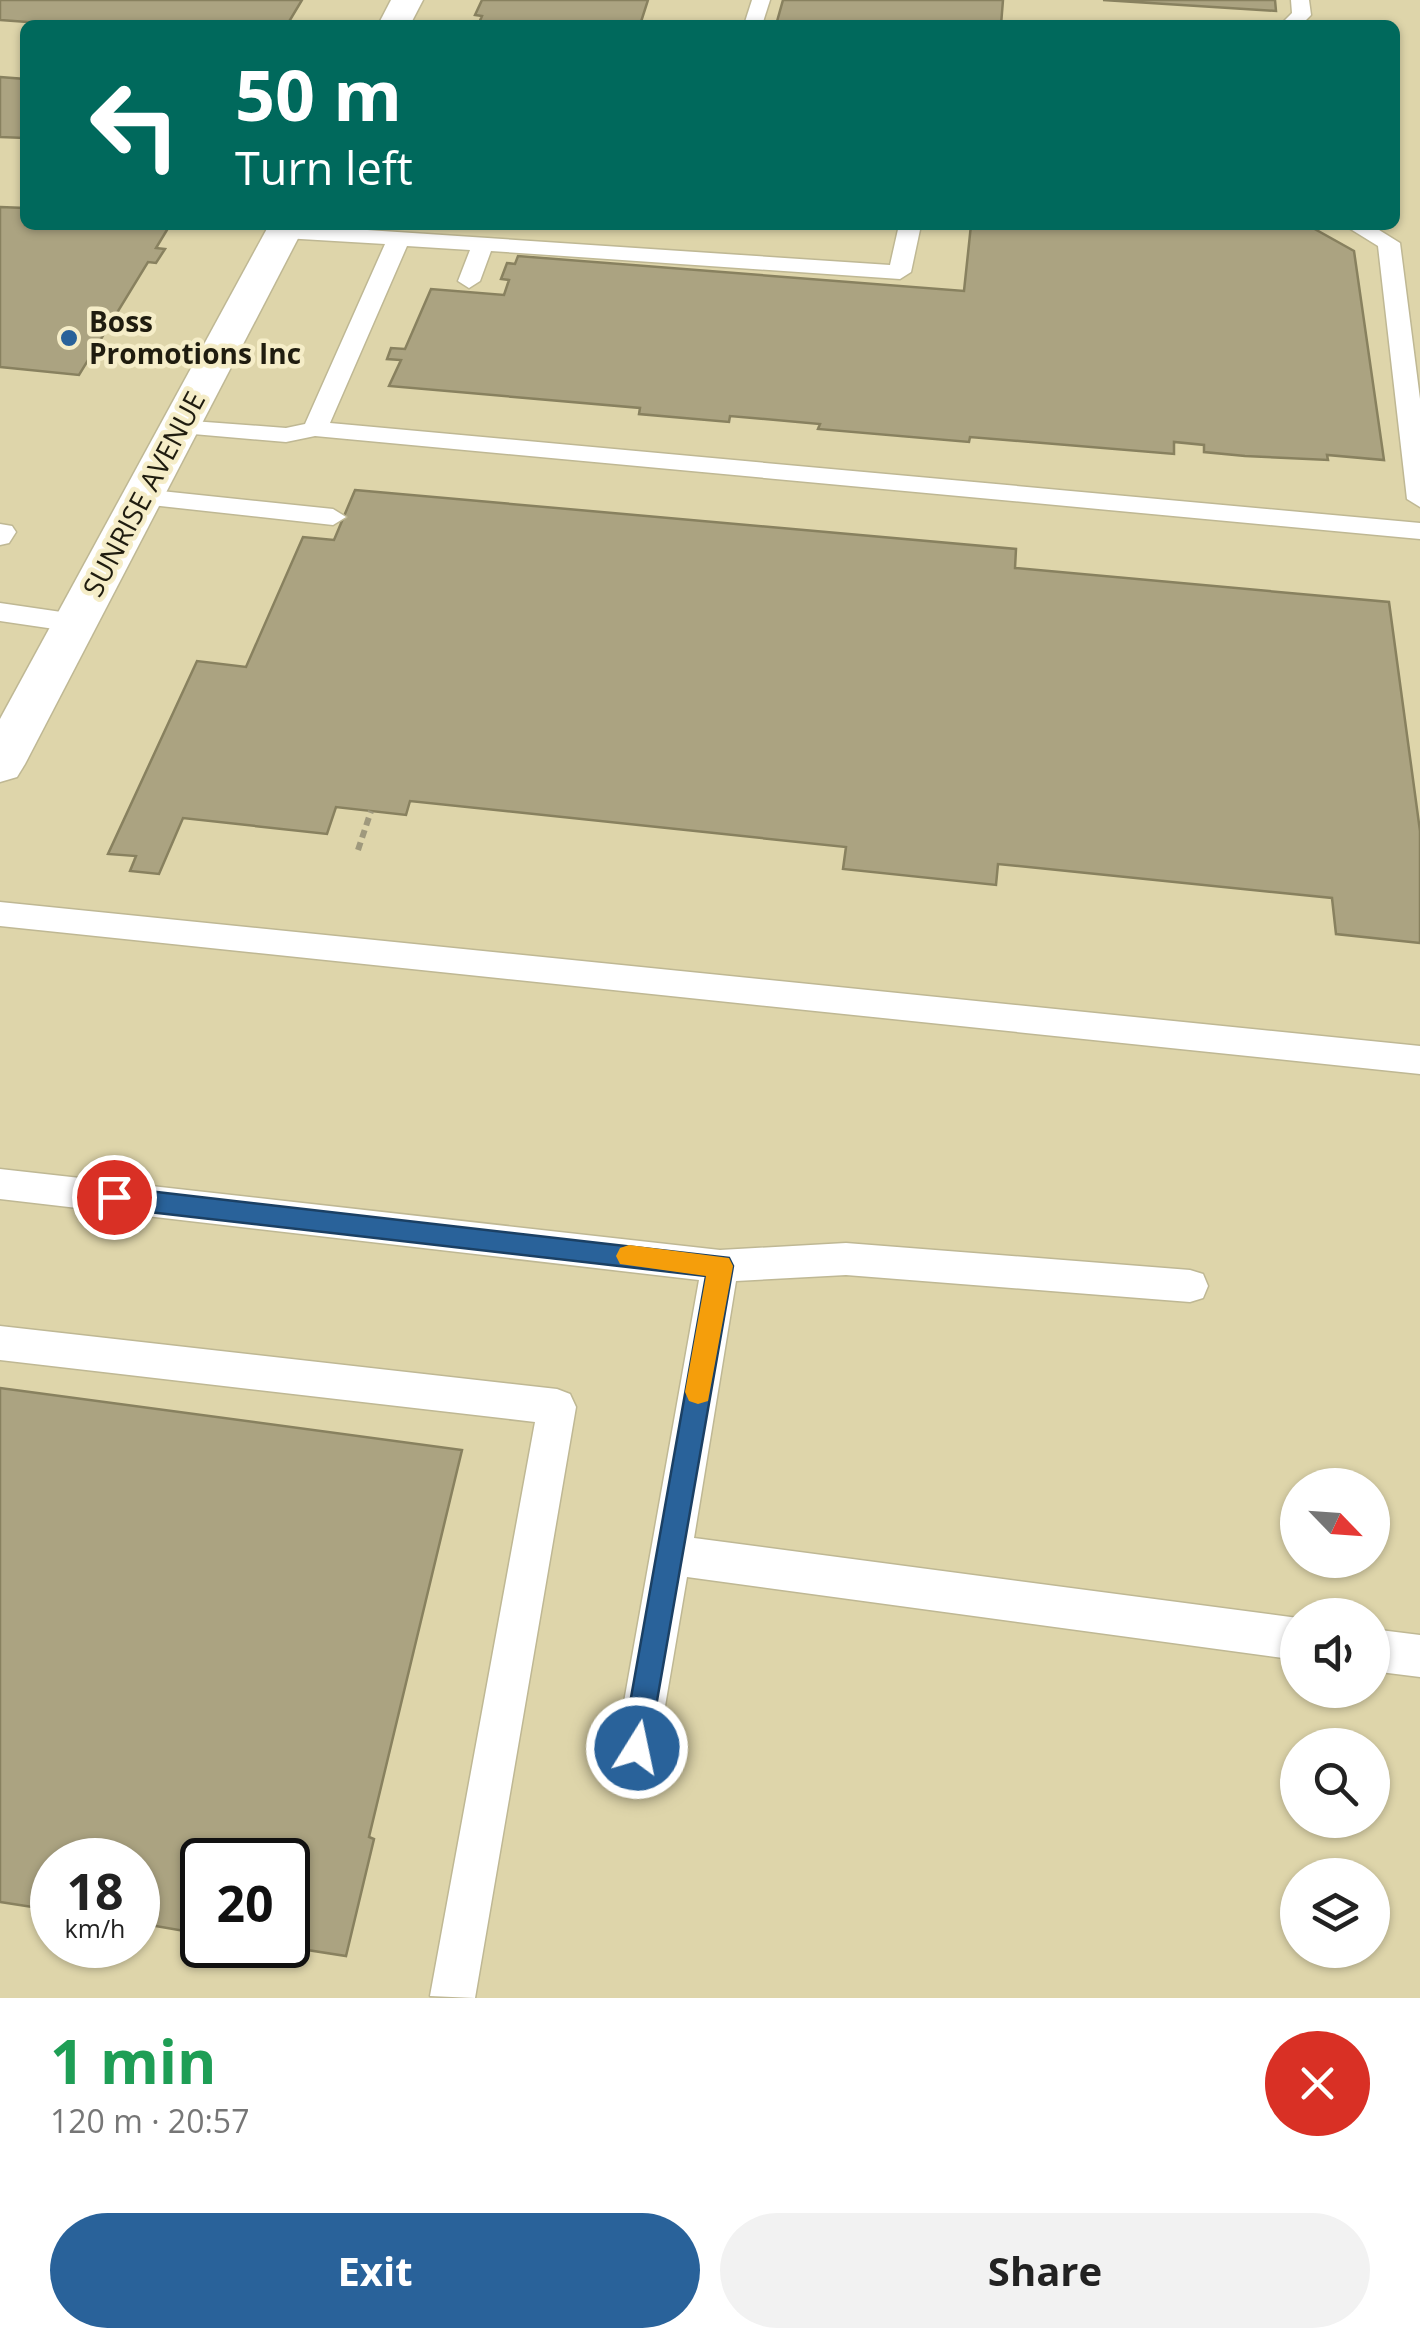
<!DOCTYPE html>
<meta charset="utf-8">
<style>
:root{--surface:#fff;--page:#f2f2f2;--text:#222;--muted:#767676;--accent:#29629a}
body{margin:0;font-family:"Open Sans",sans-serif;background:var(--page);color:var(--text);height:100vh;display:flex;flex-direction:column;font-size:38px;white-space:nowrap}
*{box-sizing:border-box;margin:0}
p{font-size:32px;color:var(--muted)}
.icon{flex:none;width:55px;height:55px;fill:none;stroke:currentColor;stroke-width:2;stroke-linecap:round;stroke-linejoin:round}
.map{position:relative;height:1998px;overflow:hidden}
.details{display:flex;flex-direction:column;background:var(--surface);flex:1}
.details>*{flex:none}
.top-card{position:absolute;left:20px;top:20px;width:1380px;height:210px;border-radius:15px;box-shadow:0 2px 8px #0004;background:#00695c;color:#fff;overflow:hidden}
.needle{width:65px;rotate:115deg}
.fabs{position:absolute;left:1280px;top:1468px;display:grid;gap:20px}
.fabs a{display:grid;place-items:center;width:110px;height:110px;border-radius:50%;background:var(--surface);box-shadow:0 2px 8px #0004;font-size:50px}
.speed{position:absolute;left:30px;top:1838px;display:flex;gap:20px;font-size:50px;font-weight:700;text-align:center}
.speed>*{display:grid;place-content:center;width:130px;height:130px;border-radius:50%;background:var(--surface);box-shadow:0 2px 8px #0004;line-height:1}
.speed small{font-size:25px;font-weight:400}
.speed .limit{border:5px solid #111;border-radius:15px;background:#fff;color:#111}
.pin{position:absolute;display:grid;place-items:center;width:85px;height:85px;color:#fff;margin:-42px;border:5px solid #fff;border-radius:50%;box-shadow:0 2px 10px #0007}
.me{position:absolute;width:110px;margin:-55px;rotate:10deg;stroke-linejoin:round;filter:drop-shadow(0 0 8px #0008)}
.turn{display:flex;align-items:center;gap:35px;height:210px;padding:0 50px;font-size:45px}
.turn .icon{width:130px;height:130px;stroke-width:2.5}
.turn b{display:block;font-size:70px;line-height:85px}
.round{display:grid;place-items:center;flex:none;width:105px;height:105px;border-radius:52px;background:var(--page)}
.headline{display:flex;align-items:center;justify-content:space-between;height:170px;padding:0 50px}
h1{font-size:60px;font-weight:700;line-height:75px;color:#1e9e55}
.action{display:flex;gap:20px;margin-top:auto;padding:20px 50px}
.action a{flex:1;height:115px;border-radius:60px;background:var(--accent);color:#fff;font-size:40px;font-weight:700;line-height:115px;text-align:center}
.action a+a{background:var(--page);color:var(--text)}
.map>svg:first-child{display:block}
.built{fill:#ded5aa;fill-rule:evenodd}
.building{fill:#aba381;stroke:#88815f;stroke-width:2.5}
.lines{fill:none;stroke-linecap:round;stroke-linejoin:round}
.service-casing{stroke:#bfb894;stroke-width:3}
.minor-casing{stroke:#bfb894;stroke-width:3}
.path{stroke:#9f997d;stroke-width:6;stroke-dasharray:8 5;stroke-linecap:butt}
.service{fill:#fff;fill-rule:evenodd}
.minor{fill:#fff;fill-rule:evenodd}
.route{fill:#29629a;stroke:#1b4064;stroke-width:2.5}
.slow{fill:#f59e0b}
.poi-dot{fill:#29629a;stroke:#f5edc8;stroke-width:4}
.labels{text-anchor:middle;stroke-width:9;stroke-linejoin:round;paint-order:stroke}
.far-poi-label{font-size:28px;font-weight:bold;fill:#1f1c0f;stroke:#f5edc8;text-anchor:start}
.far-street-label{font-size:28px;fill:#1f1c0f;stroke:#f5edc8}
</style>
<div class="map">
<svg width="1420" height="1998" viewBox="0 0 1420 1998">
<rect width="100%" height="100%" fill="#e8e0bb"/>
<path class="built" d="M 0,0 L 1420,0 L 1420,1998 L 0,1998 ZM 25,25 L 1395,25 L 1395,225 L 25,225 ZM 1298,1485 L 1372,1485 L 1372,1560 L 1298,1560 ZM 1298,1615 L 1372,1615 L 1372,1690 L 1298,1690 ZM 1298,1745 L 1372,1745 L 1372,1820 L 1298,1820 ZM 52,1860 L 138,1860 L 138,1945 L 52,1945 ZM 202,1860 L 288,1860 L 288,1945 L 202,1945 ZM 1298,1875 L 1372,1875 L 1372,1950 L 1298,1950 Z"/>
<g class="building">
<path d="M 0,0 L 302,0 L 287,25 L 69,25 L 0,20 Z"/>
<path d="M 482,0 L 648,0 L 640,25 L 478,25 L 482,16 L 475,15 Z"/>
<path d="M 783,0 L 1003,0 L 1001,25 L 776,25 Z"/>
<path d="M 1103,0 L 1275,0 L 1276,11 Z"/>
<path d="M 0,77 L 25,79 L 25,138 L 0,137 Z"/>
<path d="M 0,207 L 25,208 L 25,225 L 170,225 L 156,248 L 165,249 L 156,263 L 148,262 L 79,375 L 0,367 Z"/>
<path d="M 971,225 L 1289,225 L 1311,227 L 1354,251 L 1384,460 L 1327,455 L 1328,460 L 1245,456 L 1204,452 L 1204,445 L 1174,442 L 1174,454 L 970,437 L 969,442 L 818,429 L 820,424 L 730,416 L 729,422 L 639,414 L 640,408 L 389,386 L 401,360 L 387,359 L 391,348 L 405,349 L 431,289 L 504,295 L 509,280 L 501,279 L 507,263 L 515,264 L 518,256 L 964,291 Z"/>
<path d="M 355,490 L 1016,549 L 1015,568 L 1389,602 L 1420,831 L 1420,943 L 1336,934 L 1332,898 L 998,864 L 996,885 L 843,869 L 846,847 L 410,801 L 406,815 L 336,807 L 327,834 L 183,818 L 159,874 L 130,871 L 136,856 L 108,854 L 197,661 L 246,667 L 303,537 L 334,540 Z"/>
<path d="M 0,1388 L 462,1450 L 369,1837 L 374,1839 L 346,1956 L 275,1945 L 288,1945 L 288,1860 L 202,1860 L 202,1934 L 138,1923 L 138,1860 L 52,1860 L 52,1910 L 0,1902 Z"/>
</g>
<g class="lines">
<g class="service-casing">
<g id="service">
<path d="M 752,0 L 770,0 L 762,25 L 744,25 Z"/>
<path d="M 1291,0 L 1309,0 L 1311,15 L 1301,25 L 1280,25 L 1292,13 Z"/>
<path d="M 292,225 L 890,265 L 899,225 L 921,225 L 911,272 L 900,279 L 491,251 L 480,281 L 469,288 L 458,281 L 470,250 L 407,246 L 330,423 L 1420,523 L 1420,539 L 315,436 L 286,442 L 170,432 L 167,427 L 179,420 L 286,428 L 305,424 L 385,244 L 284,238 L 273,231 L 276,226 Z"/>
<path d="M 1344,225 L 1371,225 L 1400,243 L 1420,399 L 1420,507 L 1407,499 L 1378,246 Z"/>
<path d="M 142,489 L 333,509 L 346,517 L 333,525 L 133,503 L 129,497 L 133,491 Z"/>
<path d="M 0,524 L 12,526 L 16,532 L 9,543 L 0,545 Z"/>
<path d="M 0,603 L 75,614 L 85,617 L 89,623 L 85,629 L 75,632 L 0,621 Z"/>
<path d="M 0,902 L 1420,1046 L 1420,1074 L 0,926 Z"/>
<path d="M 0,1169 L 720,1250 L 846,1243 L 1190,1270 L 1203,1274 L 1208,1286 L 1203,1298 L 1190,1302 L 846,1275 L 736,1281 L 694,1538 L 1298,1618 L 1298,1660 L 687,1577 L 658,1747 L 652,1762 L 637,1768 L 622,1762 L 616,1747 L 699,1280 L 0,1199 Z"/>
<path d="M 0,1326 L 557,1389 L 570,1394 L 576,1407 L 475,1998 L 430,1996 L 535,1422 L 0,1360 Z"/>
<path d="M 1372,1629 L 1420,1635 L 1420,1677 L 1372,1671 Z"/>
</g>
</g>
<g class="minor-casing">
<g id="minor">
<path d="M 391,0 L 423,0 L 410,25 L 378,25 Z"/>
<path d="M 269,225 L 305,225 L 25,764 L 17,777 L 0,782 L 0,719 Z"/>
</g>
</g>
<path class="path" d="M 358,850 L 371,811"/>
<use href="#service" class="service"/>
<use href="#minor" class="minor"/>
</g>
<path class="route" d="M 114,1187 L 729,1258 L 733,1266 L 647,1758 L 637,1763 L 626,1758 L 622,1748 L 706,1276 L 114,1208 L 105,1205 L 101,1197 L 105,1190 Z"/>
<path class="slow" d="M 629,1245 L 729,1258 L 733,1266 L 708,1401 L 698,1404 L 689,1401 L 685,1392 L 706,1276 L 620,1264 L 616,1256 L 620,1248 Z"/>
<circle class="poi-dot" cx="69" cy="338" r="10"/>
<g class="labels">
<g class="far-poi-label">
<text x="89" y="332">Boss<tspan x="89" dy="32">Promotions Inc</tspan></text>
</g>
<g class="far-street-label">
<text transform="translate(144 494) rotate(-62)" y="10">SUNRISE AVENUE</text>
</g>
</g>
</svg>
<div class="fabs">
<a><svg class="needle" viewBox="-14 -14 28 28"><path d="M0-13l5 13h-10z" fill="#e53935"/><path d="M0 13l5-13h-10z" fill="#767676"/></svg></a>
<a><svg class="icon" aria-label="sound" viewBox="0 0 24 24"><path d="M4 9h4l5-4v14l-5-4H4zM17 9q2 3 0 6"/></svg></a>
<a><svg class="icon" aria-label="search" viewBox="0 0 24 24"><circle cx="10" cy="10" r="6"/><path d="M15 15l6 6"/></svg></a>
<a><svg class="icon" aria-label="layers" viewBox="0 0 24 24"><path d="M12 4l9 5-9 5-9-5zM3 14l9 5 9-5"/></svg></a>
</div>
<div class="speed"><div>18<small>km/h</small></div><div class="limit">20</div></div>
<div class="pin" style="left:114px;top:1197px;background:#d93025"><svg class="icon" aria-label="arrive" viewBox="0 0 24 24"><path d="M6 21V4h12l-3 4 3 4H6"/></svg></div>
<svg class="me" style="left:637px;top:1748px" viewBox="-20 -20 40 40"><circle r="17" fill="#29629a" stroke="#fff" stroke-width="3"/><path d="M0-11L8 9 0 5-8 9z" fill="#fff"/></svg>
<div class="top-card">
<div class="turn"><svg class="icon" aria-label="left" viewBox="0 0 24 24"><path d="M17 20v-9H6M10 6l-5 5 5 5"/></svg><div><b>50 m</b>Turn left</div></div>
</div>
</div>
<section class="details">
<div class="headline"><div><h1>1 min</h1><p>120 m · 20:57</p></div><a class="round" style="background:#d93025;color:#fff"><svg class="icon" aria-label="close" viewBox="0 0 24 24"><path d="M6 6l12 12M18 6L6 18"/></svg></a></div>
<div class="action"><a>Exit</a><a>Share</a></div>
</section>
